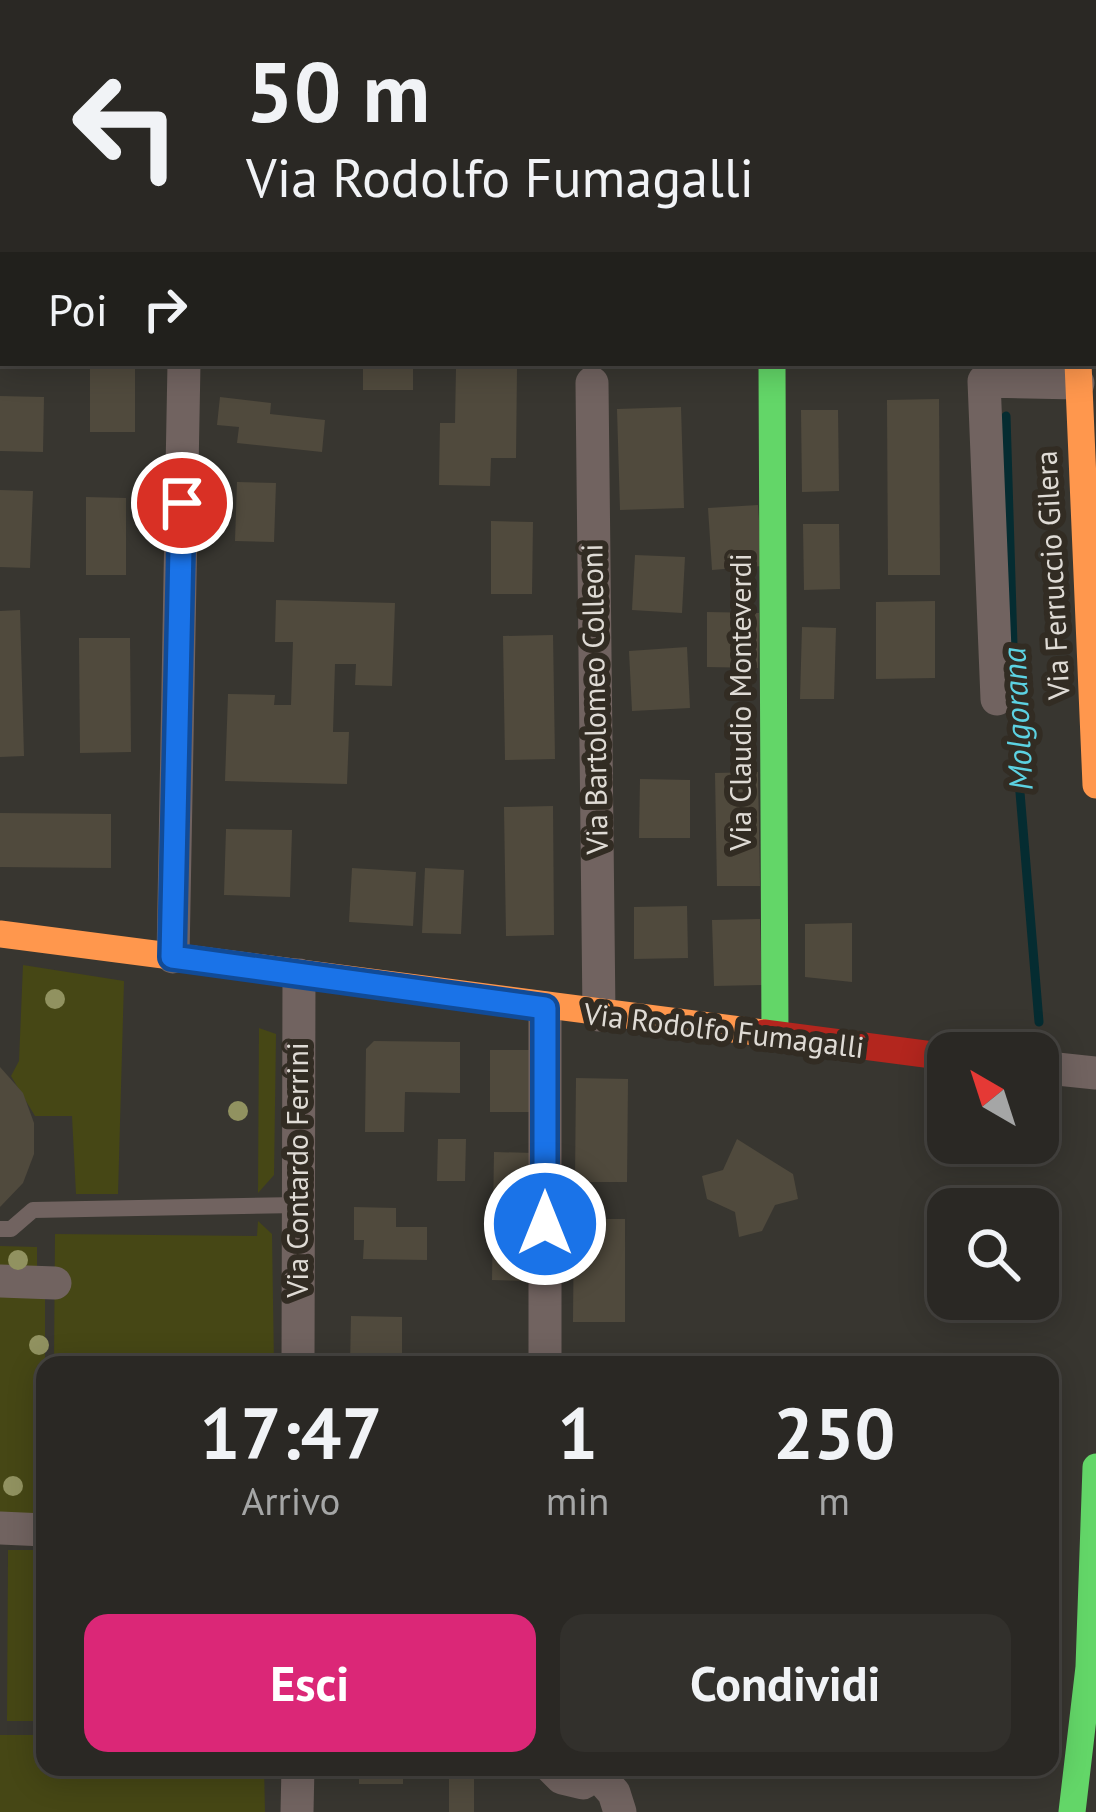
<!DOCTYPE html>
<html lang="it">
<style>
:root{--surface:#2a2824;--page:#32302c;--text:#f1f3f6;--muted:#a5a6a6;--line:#464441;--accent:#db2777}
body{margin:0;font-family:"PT Sans",sans-serif;background:var(--page);color:var(--text);height:100vh;display:flex;flex-direction:column;font-size:45px;white-space:nowrap}
*{box-sizing:border-box;margin:0}
p{font-size:39px;color:var(--muted)}
.icon{flex:none;width:66px;height:66px;fill:none;stroke:currentColor;stroke-width:2;stroke-linecap:round;stroke-linejoin:round}
.map{position:relative;flex:1;overflow:hidden}
.details{position:absolute;left:36px;top:1356px;width:1023px;height:420px;display:flex;flex-direction:column;background:var(--surface);border-radius:24px;box-shadow:0 6px 30px #0003,0 0 0 3px var(--line)}
.details>*{flex:none}
.guide{position:absolute;left:0px;top:0px;width:1098px;height:366px;box-shadow:0 6px 30px #0003,0 0 0 3px var(--line);background:#2a2824;color:var(--text);overflow:hidden}
.needle{width:78px;rotate:321deg}
.controls{position:absolute;left:927px;top:1032px;display:grid;gap:24px}
.controls a{display:grid;place-items:center;width:132px;height:132px;border-radius:24px;background:var(--surface);box-shadow:0 6px 30px #0003,0 0 0 3px var(--line);font-size:60px}
.pin{position:absolute;display:grid;place-items:center;width:102px;height:102px;color:#fff;margin:-51px;border:6px solid #fff;border-radius:50%;box-shadow:0 3px 12px #0007}
.me{position:absolute;width:132px;margin:-66px;rotate:0deg;stroke-linejoin:round;filter:drop-shadow(0 0 9px #0008)}
.turn{display:flex;align-items:center;gap:42px;height:252px;padding:0 48px;font-size:54px}
.turn .icon{width:156px;height:156px;stroke-width:2.5}
.turn b{display:block;font-size:84px;line-height:102px}
.then{display:flex;align-items:center;height:114px;padding:0 48px;background:#0003;gap:24px;font-size:45px}
.eta{display:flex;justify-content:space-evenly;align-items:center;height:204px;text-align:center}
.eta b{font-size:72px;font-weight:800;line-height:84px}
.action{display:flex;gap:24px;margin-top:auto;padding:24px 48px}
.action a{flex:1;height:138px;border-radius:24px;background:var(--accent);color:#fff;font-size:48px;font-weight:800;line-height:138px;text-align:center}
.action a+a{background:var(--page);color:var(--text)}
.map>svg:first-child{display:block}
.green{fill:#464715}
.lines{fill:none;stroke-linecap:round;stroke-linejoin:round}
.stream{stroke:#052c31;stroke-width:9}
.building{fill:#504a3d}
.lane{stroke:#716360;stroke-width:16}
.street{stroke:#716360;stroke-width:33}
.fast{stroke:#63d668;stroke-width:27}
.slow{stroke:#ff974d;stroke-width:27}
.jam{stroke:#b3261e;stroke-width:27}
.tree{fill:#919260}
.route-casing{stroke:#114b97;stroke-width:30}
.route{stroke:#1a73e8;stroke-width:21}
.labels{text-anchor:middle;stroke-width:12;stroke-linejoin:round;paint-order:stroke}
.street-label{font-size:30px;fill:#dfdbd5;stroke:#322c23}
.water-label{font-size:33px;font-style:italic;fill:#5cd2e2;stroke:#322c23}
</style>
<div class="map">
<svg width="1096" height="1812" viewBox="0 0 1096 1812">
<rect width="100%" height="100%" fill="#383630"/>
<g class="green">
<path d="M 23,965 L 124,981 L 118,1194 L 76,1194 L 72,1116 L 35,1116 L 11,1076 L 19,1061 Z"/>
<path d="M 259,1028 L 276,1034 L 274,1175 L 258,1193 Z"/>
<path d="M 258,1221 L 272,1234 L 274,1365 L 54,1365 L 55,1234 L 257,1236 Z"/>
<path d="M 0,1246 L 37,1247 L 37,1273 L 0,1273 Z"/>
<path d="M 0,1294 L 45,1295 L 45,1522 L 0,1520 Z"/>
<path d="M 8,1550 L 45,1550 L 45,1721 L 7,1721 Z"/>
<path d="M 0,1735 L 45,1735 L 45,1767 L 264,1767 L 265,1812 L 0,1812 Z"/>
</g>
<g class="lines">
<g class="stream">
<path d="M 1021,3 L 1022,0"/>
<path d="M 1006,416 L 1016,744 L 1039,1022"/>
</g>
</g>
<g class="building">
<rect x="363" y="363" width="50" height="27"/>
<path d="M 456,368 L 517,369 L 516,458 L 491,458 L 490,486 L 439,485 L 440,423 L 455,423 Z"/>
<rect x="90" y="369" width="45" height="63"/>
<path d="M 0,396 L 44,397 L 43,452 L 0,451 Z"/>
<path d="M 220,397 L 271,403 L 270,414 L 325,420 L 322,452 L 237,443 L 239,427 L 217,425 Z"/>
<path d="M 939,399 L 940,575 L 888,575 L 887,400 Z"/>
<path d="M 681,407 L 684,508 L 620,510 L 617,409 Z"/>
<path d="M 801,410 L 838,410 L 839,491 L 802,492 Z"/>
<path d="M 237,482 L 276,483 L 274,542 L 235,541 Z"/>
<path d="M 0,490 L 33,491 L 30,568 L 0,567 Z"/>
<path d="M 86,497 L 126,498 L 126,575 L 86,575 Z"/>
<path d="M 758,505 L 762,566 L 712,570 L 708,508 Z"/>
<path d="M 491,521 L 533,522 L 532,594 L 491,594 Z"/>
<path d="M 803,524 L 839,524 L 840,589 L 804,590 Z"/>
<path d="M 635,555 L 685,557 L 682,613 L 632,610 Z"/>
<path d="M 276,600 L 395,603 L 392,686 L 355,685 L 356,664 L 335,664 L 333,732 L 349,732 L 347,784 L 225,781 L 228,694 L 275,695 L 274,705 L 291,705 L 293,642 L 275,642 Z"/>
<path d="M 935,601 L 935,678 L 876,679 L 876,602 Z"/>
<path d="M 20,610 L 24,756 L 0,757 L 0,611 Z"/>
<path d="M 707,612 L 759,613 L 758,668 L 707,667 Z"/>
<path d="M 802,627 L 836,628 L 834,699 L 800,699 Z"/>
<path d="M 553,635 L 555,759 L 505,760 L 503,636 Z"/>
<path d="M 79,638 L 130,638 L 131,752 L 80,753 Z"/>
<path d="M 687,647 L 690,708 L 632,711 L 629,651 Z"/>
<path d="M 758,772 L 760,886 L 717,886 L 715,773 Z"/>
<path d="M 640,779 L 690,780 L 690,838 L 639,838 Z"/>
<path d="M 553,806 L 554,935 L 506,936 L 504,807 Z"/>
<path d="M 0,813 L 111,814 L 111,868 L 0,867 Z"/>
<path d="M 226,829 L 292,830 L 290,897 L 224,895 Z"/>
<path d="M 352,868 L 416,872 L 413,926 L 349,922 Z"/>
<path d="M 425,868 L 464,870 L 461,934 L 422,933 Z"/>
<path d="M 687,906 L 688,958 L 634,959 L 634,907 Z"/>
<path d="M 760,919 L 762,985 L 714,986 L 712,920 Z"/>
<path d="M 852,923 L 852,982 L 805,977 L 805,924 Z"/>
<path d="M 374,1041 L 460,1042 L 460,1093 L 405,1092 L 404,1132 L 365,1132 L 366,1049 Z"/>
<rect x="490" y="1050" width="45" height="62"/>
<path d="M 0,1067 L 23,1093 L 34,1123 L 34,1154 L 23,1183 L 0,1207 Z"/>
<path d="M 576,1078 L 628,1079 L 627,1182 L 575,1182 Z"/>
<path d="M 438,1139 L 466,1139 L 465,1181 L 437,1181 Z"/>
<path d="M 737,1139 L 793,1174 L 798,1199 L 775,1205 L 762,1231 L 739,1237 L 735,1212 L 707,1199 L 702,1176 L 723,1170 Z"/>
<path d="M 494,1152 L 534,1153 L 533,1281 L 492,1280 Z"/>
<path d="M 354,1207 L 396,1208 L 396,1227 L 427,1227 L 427,1260 L 363,1259 L 364,1240 L 354,1240 Z"/>
<path d="M 574,1219 L 625,1219 L 625,1322 L 573,1322 Z"/>
<path d="M 351,1316 L 402,1317 L 402,1365 L 350,1365 Z"/>
<rect x="359" y="1767" width="44" height="17"/>
<rect x="449" y="1767" width="25" height="45"/>
</g>
<g class="lines">
<path class="lane" d="M 0,1229 L 11,1229 L 33,1210 L 298,1205"/>
<g class="street">
<path d="M 191,3 L 191,0"/>
<path d="M 592,383 L 599,1015"/>
<path d="M 997,699 L 984,381 L 1078,383"/>
<path d="M 173,957 L 184,363"/>
<path d="M 545,1008 L 545,1365"/>
<path d="M 1038,1067 L 1096,1073"/>
<path d="M 0,1281 L 55,1283"/>
<path d="M 298,1365 L 299,975"/>
<path d="M 0,1528 L 45,1530"/>
<path d="M 551,1767 L 562,1778 L 583,1783 L 606,1767"/>
<path d="M 599,1776 L 614,1793 L 620,1812"/>
<path d="M 297,1812 L 298,1767"/>
</g>
<g class="fast">
<path d="M 1082,3 L 1084,0"/>
<path d="M 1095,111 L 1096,111"/>
<path d="M 772,365 L 775,1038"/>
<path d="M 1072,1812 L 1089,1667 L 1096,1467"/>
</g>
<g class="slow">
<path d="M 1095,175 L 1096,172"/>
<path d="M 1078,363 L 1096,785"/>
<path d="M 0,934 L 764,1033"/>
</g>
<path class="jam" d="M 764,1033 L 948,1057"/>
</g>
<g class="tree">
<circle cx="55" cy="999" r="10"/>
<circle cx="238" cy="1111" r="10"/>
<circle cx="18" cy="1260" r="10"/>
<circle cx="39" cy="1345" r="10"/>
<circle cx="13" cy="1486" r="10"/>
</g>
<g class="lines">
<g class="route-casing">
<path id="route" d="M 182,503 L 172,957 L 545,1008 L 545,1224"/>
</g>
<use href="#route" class="route"/>
</g>
<g class="labels">
<g class="street-label">
<text transform="translate(1053 575) rotate(-93)" y="10">Via Ferruccio Gilera</text>
<text transform="translate(595 699) rotate(-91)" y="10">Via Bartolomeo Colleoni</text>
<text transform="translate(741 702) rotate(-90)" y="10">Via Claudio Monteverdi</text>
<text transform="translate(724 1031) rotate(7)" y="10">Via Rodolfo Fumagalli</text>
<text transform="translate(298 1170) rotate(-90)" y="10">Via Contardo Ferrini</text>
</g>
<g class="water-label">
<text transform="translate(1017 719) rotate(-93)" y="12">Molgorana</text>
</g>
</g>
</svg>
<div class="controls">
<a><svg class="needle" viewBox="-14 -14 28 28"><path d="M0-13l5 13h-10z" fill="#e53935"/><path d="M0 13l5-13h-10z" fill="#a5a6a6"/></svg></a>
<a><svg class="icon" aria-label="search" viewBox="0 0 24 24"><circle cx="10" cy="10" r="6"/><path d="M15 15l6 6"/></svg></a>
</div>
<div class="pin" style="left:182px;top:503px;background:#d93025"><svg class="icon" aria-label="arrive" viewBox="0 0 24 24"><path d="M6 21V4h12l-3 4 3 4H6"/></svg></div>
<svg class="me" style="left:545px;top:1224px" viewBox="-20 -20 40 40"><circle r="17" fill="#1a73e8" stroke="#fff" stroke-width="3"/><path d="M0-11L8 9 0 5-8 9z" fill="#fff"/></svg>
<div class="guide">
<div class="turn"><svg class="icon" aria-label="left" viewBox="0 0 24 24"><path d="M17 20v-9H6M10 6l-5 5 5 5"/></svg><div><b>50 m</b>Via Rodolfo Fumagalli</div></div>
<div class="then">Poi<svg class="icon" aria-label="right" viewBox="0 0 24 24"><path d="M7 20v-9h11M14 6l5 5-5 5"/></svg></div>
</div>
<section class="details">
<div class="eta">
<div><b>17:47</b><p>Arrivo</p></div>
<div><b>1</b><p>min</p></div>
<div><b>250</b><p>m</p></div>
</div>
<div class="action"><a>Esci</a><a>Condividi</a></div>
</section>
</div>
